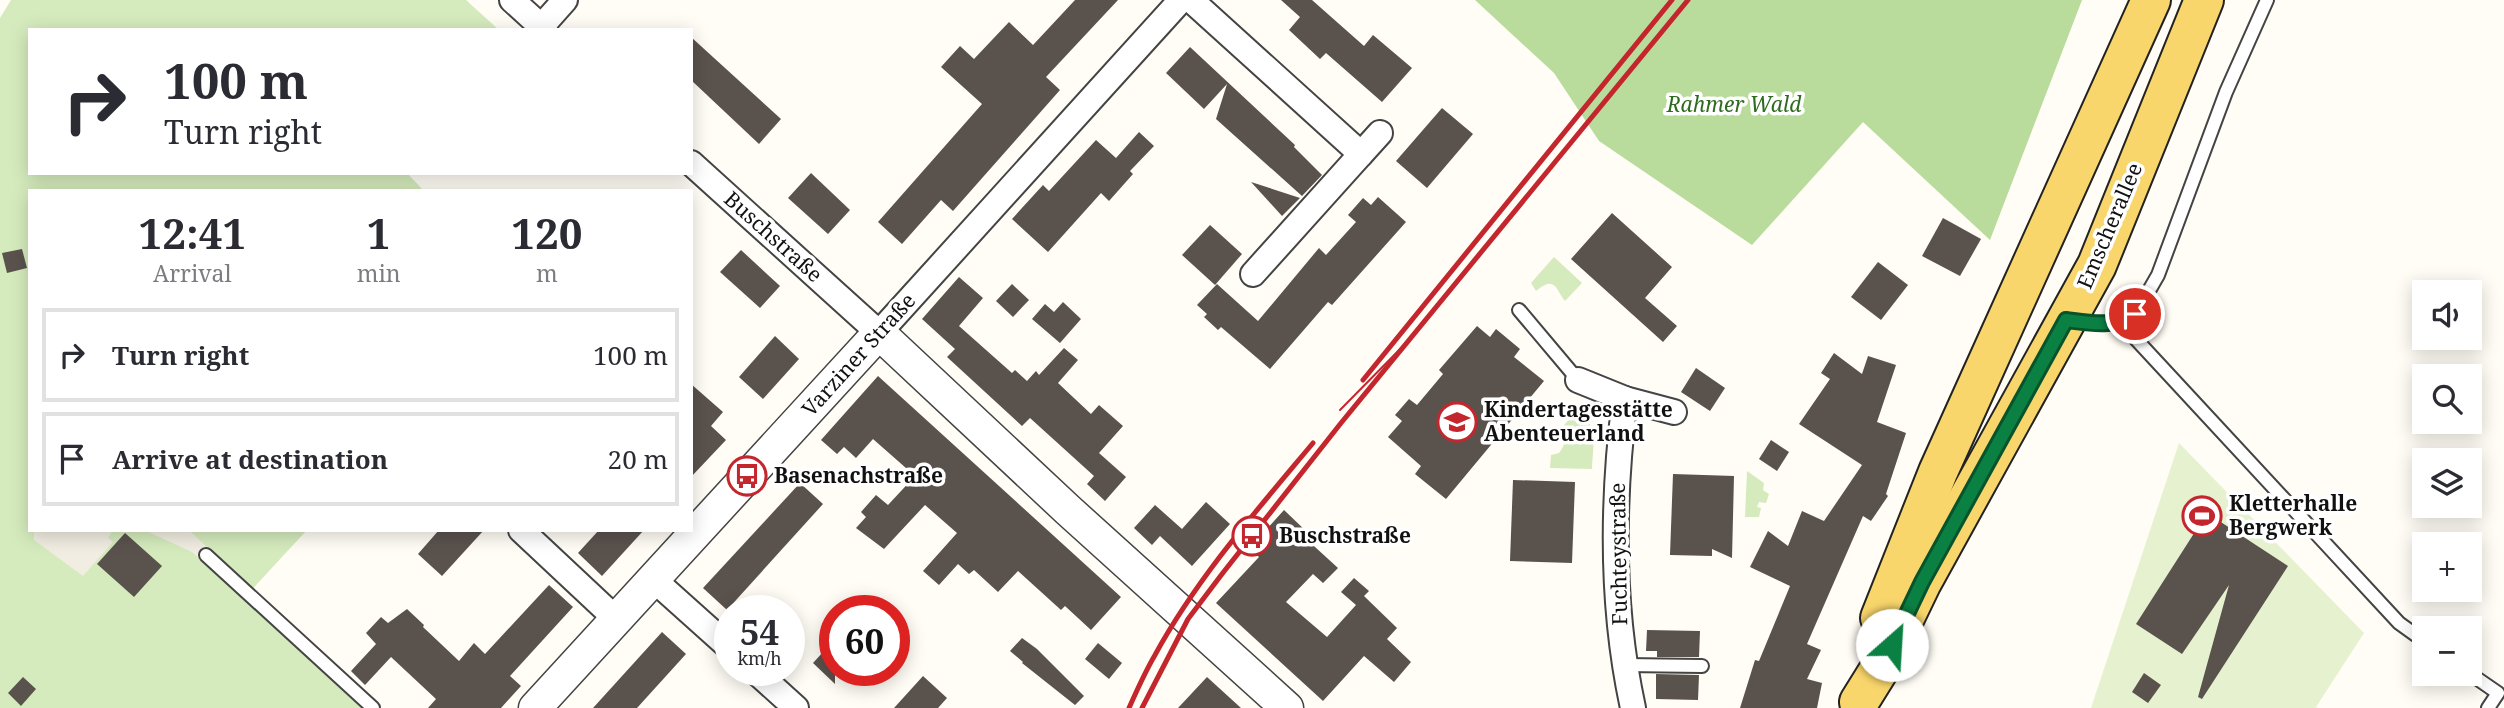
<!DOCTYPE html>
<meta charset="utf-8">
<style>
:root{--surface:#fff;--page:#f7f7f7;--text:#2b2b33;--muted:#7c7c81;--line:#e1e1e2}
body{margin:0;font-family:"Noto Serif",serif;background:var(--page);color:var(--text);height:100vh;display:flex;flex-direction:column;font-size:26px;white-space:nowrap}
*{box-sizing:border-box;margin:0}
p{font-size:23px;color:var(--muted)}
.icon{flex:none;width:38px;height:38px;fill:none;stroke:currentColor;stroke-width:2;stroke-linecap:round;stroke-linejoin:round}
.map{position:relative;flex:1;overflow:hidden}
.sheet{position:absolute;left:28px;top:189px;width:665px;height:343px;display:flex;flex-direction:column;background:var(--surface);border-radius:0px;box-shadow:0 4px 18px #0003}
.sheet>*{flex:none}
.guide{position:absolute;left:28px;top:28px;width:665px;height:147px;border-radius:0px;box-shadow:0 4px 18px #0003;background:#fff;color:var(--text);overflow:hidden}
.buttons{position:absolute;left:2412px;top:280px;display:grid;gap:14px}
.buttons a{display:grid;place-items:center;width:70px;height:70px;border-radius:0px;background:var(--surface);box-shadow:0 4px 18px #0003;font-size:35px}
.speed{position:absolute;left:714px;top:595px;display:flex;gap:14px;font-size:35px;font-weight:700;text-align:center}
.speed>*{display:grid;place-content:center;width:91px;height:91px;border-radius:50%;background:var(--surface);box-shadow:0 4px 18px #0003;line-height:1}
.speed small{font-size:18px;font-weight:400}
.speed .limit{border:10px solid #d22;background:#fff;color:#111}
.pin{position:absolute;display:grid;place-items:center;width:60px;height:60px;color:#fff;margin:-30px;border:4px solid #fff;border-radius:50%;box-shadow:0 2px 7px #0007}
.me{position:absolute;width:77px;margin:-38px;rotate:26deg;stroke-linejoin:round;filter:drop-shadow(0 0 5px #0008)}
.turn{display:flex;align-items:center;gap:24px;height:147px;padding:0 21px;font-size:32px}
.turn .icon{width:91px;height:91px;stroke-width:2.5}
.turn b{display:block;font-size:49px;line-height:60px}
.eta{display:flex;justify-content:space-evenly;align-items:center;height:119px;text-align:center}
.eta b{font-size:42px;font-weight:700;line-height:49px}
ul{padding:0;list-style:none}
li{display:flex;align-items:center;gap:21px;height:94px;margin:0 14px 10px;padding:0 7px;border:4px solid var(--line);border-radius:0px}
li div{flex:1}
li b{display:block;font-size:26px}
li em{font-style:normal}
.map>svg:first-child{display:block}
.green{fill:#d5ebbd}
.forest{fill:#b9dc9c}
.pitch{fill:#e6f2cf}
.plaza{fill:#f1ede2}
.building{fill:#5a524d}
.lines{fill:none;stroke-linecap:round;stroke-linejoin:round}
.service-casing{stroke:#444;stroke-width:16}
.minor-casing{stroke:#444;stroke-width:28}
.tertiary-casing{stroke:#444;stroke-width:35}
.primary-casing{stroke:#222;stroke-width:42}
.service{stroke:#fff;stroke-width:12}
.minor{stroke:#fff;stroke-width:24}
.tertiary{stroke:#fff;stroke-width:32}
.primary{stroke:#f9d66b;stroke-width:38}
.tram{stroke:#c4262e;stroke-width:2}
.rail{stroke:#c4262e;stroke-width:5}
.route-casing{stroke:#07532c;stroke-width:18}
.route{stroke:#0b8043;stroke-width:12}
.labels{text-anchor:middle;stroke-width:7;stroke-linejoin:round;paint-order:stroke}
.park-label{font-size:21px;font-style:italic;fill:#2f6b1f;stroke:#fff}
.street-label{font-size:21px;fill:#111;stroke:#fff}
.poi-label{font-size:21px;font-weight:bold;fill:#111;stroke:#fff;text-anchor:start}
</style>
<div class="map">
<svg width="2504" height="708" viewBox="0 0 2504 708">
<rect width="100%" height="100%" fill="#fffdf5"/>
<g class="green">
<path d="M 11,0 L 466,0 L 499,30 L 30,30 L 30,173 L 407,173 L 424,191 L 30,191 L 30,530 L 307,530 L 244,598 L 363,708 L 0,708 L 0,18 Z"/>
<path d="M 1554,257 L 1582,283 L 1565,301 C 1556,291 1556,274 1536,291 L 1531,283 Z"/>
<path d="M 1578,409 C 1599,427 1593,444 1592,469 L 1550,468 L 1551,455 L 1559,453 C 1565,446 1567,437 1559,431 Z"/>
<path d="M 1747,471 L 1764,483 L 1763,490 L 1769,494 L 1766,503 L 1759,502 L 1757,507 L 1761,508 L 1759,517 L 1745,517 Z"/>
</g>
<path class="forest" d="M 1475,0 L 2082,0 L 1990,240 L 1863,122 L 1752,245 L 1599,141 L 1554,73 Z"/>
<path class="pitch" d="M 2179,443 L 2364,633 L 2316,707 L 2318,708 L 2091,708 Z"/>
<g class="plaza">
<path d="M 34,530 L 113,530 L 108,538 L 113,542 L 83,576 L 34,540 Z"/>
<path d="M 144,530 L 189,530 L 210,550 L 201,560 L 192,552 Z"/>
</g>
<g class="building">
<path d="M 1075,0 L 1118,0 L 1046,77 L 1060,90 L 953,211 L 941,200 L 902,244 L 878,222 L 982,104 L 941,67 L 960,46 L 974,59 L 1009,22 L 1033,45 Z"/>
<path d="M 1281,0 L 1312,0 L 1364,46 L 1373,35 L 1412,68 L 1382,102 L 1326,53 L 1320,59 L 1289,30 L 1300,17 Z"/>
<path d="M 691,37 L 781,119 L 759,144 L 691,80 Z"/>
<path d="M 1190,47 L 1295,145 L 1294,147 L 1322,175 L 1302,196 L 1216,119 L 1227,84 L 1204,109 L 1166,73 Z"/>
<path d="M 1442,108 L 1473,134 L 1427,188 L 1396,161 Z"/>
<path d="M 1139,132 L 1154,146 L 1130,171 L 1133,174 L 1109,201 L 1101,193 L 1048,252 L 1012,219 L 1043,185 L 1049,191 L 1096,140 L 1116,158 Z"/>
<path d="M 811,173 L 850,210 L 828,234 L 788,198 Z"/>
<path d="M 1251,182 L 1300,198 L 1282,216 Z"/>
<path d="M 1378,197 L 1406,222 L 1332,305 L 1328,302 L 1270,369 L 1221,327 L 1218,330 L 1204,317 L 1207,314 L 1197,305 L 1217,284 L 1258,321 L 1319,248 L 1326,255 L 1356,222 L 1348,215 L 1363,198 L 1371,205 Z"/>
<path d="M 1612,213 L 1672,267 L 1645,298 L 1677,326 L 1663,342 L 1571,259 Z"/>
<path d="M 1943,218 L 1981,239 L 1960,276 L 1922,256 Z"/>
<path d="M 1210,225 L 1242,254 L 1215,285 L 1182,255 Z"/>
<path d="M 22,249 L 27,268 L 7,273 L 2,253 Z"/>
<path d="M 741,250 L 780,286 L 760,308 L 720,272 Z"/>
<path d="M 1878,262 L 1908,285 L 1881,320 L 1851,297 Z"/>
<path d="M 959,277 L 983,298 L 959,326 L 1012,373 L 1015,370 L 1027,381 L 1036,371 L 1039,375 L 1064,348 L 1078,360 L 1058,383 L 1091,414 L 1099,405 L 1123,426 L 1099,453 L 1126,477 L 1105,501 L 1087,484 L 1094,476 L 1030,418 L 1022,426 L 947,357 L 955,349 L 922,319 Z"/>
<path d="M 1012,284 L 1029,300 L 1013,317 L 996,301 Z"/>
<path d="M 1063,302 L 1081,319 L 1060,343 L 1032,319 L 1045,304 L 1054,312 Z"/>
<path d="M 1477,326 L 1490,337 L 1496,329 L 1520,349 L 1514,357 L 1544,381 L 1446,499 L 1415,474 L 1421,466 L 1388,437 L 1402,421 L 1395,415 L 1409,399 L 1417,405 L 1443,374 L 1439,370 Z"/>
<path d="M 775,336 L 799,359 L 763,399 L 739,377 Z"/>
<path d="M 1834,353 L 1862,374 L 1868,356 L 1896,365 L 1877,422 L 1906,433 L 1886,494 L 1888,496 L 1871,521 L 1863,516 L 1807,644 L 1821,650 L 1807,679 L 1822,683 L 1817,708 L 1740,708 L 1755,660 L 1759,661 L 1790,586 L 1750,567 L 1768,531 L 1788,546 L 1802,511 L 1824,521 L 1862,465 L 1799,424 L 1830,379 L 1821,373 Z"/>
<path d="M 1696,368 L 1725,388 L 1710,411 L 1681,392 Z"/>
<path d="M 878,376 L 1121,597 L 1091,630 L 1065,606 L 1061,610 L 1018,571 L 998,592 L 974,570 L 969,574 L 958,564 L 939,585 L 923,571 L 957,533 L 925,505 L 884,549 L 856,528 L 866,517 L 861,512 L 876,495 L 888,505 L 915,476 L 873,439 L 856,458 L 844,447 L 837,454 L 821,440 Z"/>
<path d="M 691,384 L 723,412 L 711,426 L 726,440 L 691,477 Z"/>
<path d="M 1771,440 L 1789,452 L 1777,471 L 1759,459 Z"/>
<path d="M 1673,474 L 1734,476 L 1732,558 L 1712,549 L 1712,556 L 1670,555 Z"/>
<path d="M 1513,480 L 1575,482 L 1572,563 L 1510,561 Z"/>
<path d="M 800,483 L 823,504 L 727,610 L 703,588 Z"/>
<path d="M 1206,502 L 1230,524 L 1192,566 L 1160,536 L 1152,545 L 1134,528 L 1155,505 L 1182,529 Z"/>
<path d="M 1284,510 L 1307,532 L 1303,536 L 1338,568 L 1323,583 L 1313,574 L 1286,602 L 1327,637 L 1356,605 L 1341,592 L 1354,578 L 1369,591 L 1364,596 L 1397,628 L 1387,639 L 1411,662 L 1394,682 L 1364,656 L 1323,701 L 1216,603 L 1259,557 L 1249,549 Z"/>
<path d="M 2207,513 L 2288,566 L 2202,699 L 2198,697 L 2229,585 L 2182,654 L 2136,624 Z"/>
<path d="M 439,530 L 484,530 L 442,576 L 418,554 Z"/>
<path d="M 599,530 L 644,530 L 602,576 L 578,553 Z"/>
<path d="M 125,533 L 162,566 L 134,597 L 97,564 Z"/>
<path d="M 549,585 L 573,607 L 510,676 L 521,686 L 501,708 L 428,708 L 436,699 L 391,657 L 365,685 L 351,671 L 376,644 L 366,633 L 381,617 L 388,623 L 407,609 L 424,625 L 423,627 L 459,661 L 474,643 L 485,654 Z"/>
<path d="M 1647,630 L 1700,631 L 1699,657 L 1657,657 L 1657,651 L 1646,651 Z"/>
<path d="M 662,632 L 686,654 L 637,708 L 593,708 Z"/>
<path d="M 1022,638 L 1037,649 L 1084,696 L 1075,705 L 1022,663 L 1023,662 L 1010,651 Z"/>
<path d="M 835,639 L 835,684 L 813,663 Z"/>
<path d="M 1098,643 L 1122,663 L 1109,679 L 1085,659 Z"/>
<path d="M 2144,673 L 2161,685 L 2148,703 L 2132,692 Z"/>
<path d="M 1656,674 L 1699,675 L 1698,700 L 1656,699 Z"/>
<path d="M 923,676 L 947,698 L 938,708 L 894,708 Z"/>
<path d="M 23,677 L 36,689 L 21,706 L 8,693 Z"/>
<path d="M 1207,677 L 1241,708 L 1178,708 Z"/>
</g>
<g class="lines">
<g class="service-casing">
<g id="service">
<path d="M 1519,310 L 1578,380"/>
<path d="M 2074,321 L 2106,324 L 2125,321 L 2135,315 L 2158,275 L 2226,92 L 2267,0"/>
<path d="M 2120,322 L 2399,623 L 2424,641"/>
<path d="M 206,555 L 373,708"/>
<path d="M 1625,665 L 1702,666"/>
<path d="M 2469,673 L 2498,693 L 2488,708"/>
</g>
</g>
<g class="minor-casing">
<g id="minor">
<path d="M 512,0 L 545,30"/>
<path d="M 1191,0 L 1361,154 L 1253,274"/>
<path d="M 541,27 L 565,0"/>
<path d="M 1361,154 L 1380,133"/>
<path d="M 691,163 L 879,333 L 1181,0"/>
<path d="M 1578,380 L 1625,399"/>
<path d="M 521,530 L 616,619"/>
<path d="M 653,579 L 730,648"/>
<path d="M 754,670 L 796,708"/>
<path d="M 1633,708 C 1611,607 1612,501 1625,399 L 1674,412"/>
</g>
</g>
<g class="tertiary-casing">
<path id="tertiary" d="M 535,708 L 879,333 L 1068,510 L 1287,708"/>
</g>
<g class="primary-casing">
<g id="primary">
<path d="M 1880,618 L 1938,472 L 2151,0"/>
<path d="M 1859,702 L 1882,665 L 1922,582 L 2097,265 L 2204,0"/>
</g>
</g>
<use href="#service" class="service"/>
<use href="#minor" class="minor"/>
<use href="#tertiary" class="tertiary"/>
<use href="#primary" class="primary"/>
<path class="tram" d="M 1340,410 L 1412,337"/>
<g class="rail">
<path d="M 1363,380 L 1672,0"/>
<path d="M 1129,708 C 1137,690 1145,672 1155,655 C 1197,578 1257,510 1313,443"/>
<path d="M 1142,708 L 1188,619 L 1222,574 L 1341,423 L 1688,0"/>
</g>
</g>
<g class="lines">
<g class="route-casing">
<path id="route" d="M 1892,645 L 1922,582 L 2066,320 C 2090,323 2113,328 2135,314"/>
</g>
<use href="#route" class="route"/>
</g>
<defs>
<g id="school-ring" transform="scale(2.0125)"><circle r="9.5" fill="#fff" stroke="#c4262e" stroke-width="1.5"/><path d="M0-5L7-2L0 1L-7-2ZM-4 1L0 2.5L4 1V4Q0 6-4 4Z" fill="#c4262e"/></g>
<g id="bus-ring" transform="scale(2.0125)"><circle r="9.5" fill="#fff" stroke="#c4262e" stroke-width="1.5"/><path d="M-5-6H5V4H4V6H2V4H-2V6H-4V4H-5ZM-3.5-4V0h7V-4ZM-3.5 1.2v1.5H-2V1.2ZM2 1.2v1.5H3.5V1.2Z" fill="#c4262e"/></g>
<g id="stadium-ring" transform="scale(2.0125)"><circle r="9.5" fill="#fff" stroke="#c4262e" stroke-width="1.5"/><path d="M0-5a6.5 5 0 1 0 0 10a6.5 5 0 1 0 0-10ZM-3.5-1.8h7v3.6h-7Z" fill="#c4262e"/></g>
</defs>
<g fill-rule="evenodd">
<use href="#school-ring" x="1457" y="422"/>
<use href="#bus-ring" x="747" y="476"/>
<use href="#stadium-ring" x="2202" y="516"/>
<use href="#bus-ring" x="1252" y="536"/>
</g>
<g class="labels">
<g class="park-label">
<text x="1734" y="112">Rahmer Wald</text>
</g>
<g class="street-label">
<text transform="translate(2110 226) rotate(-67)" y="7">Emscherallee</text>
<text transform="translate(773 237) rotate(42)" y="7">Buschstraße</text>
<text transform="translate(859 355) rotate(-48)" y="7">Varziner Straße</text>
<text transform="translate(1619 554) rotate(-91)" y="7">Fuchteystraße</text>
</g>
<g class="poi-label">
<text x="1484" y="417">Kindertagesstätte<tspan x="1484" dy="24">Abenteuerland</tspan></text>
<text x="774" y="483">Basenachstraße</text>
<text x="2229" y="511">Kletterhalle<tspan x="2229" dy="24">Bergwerk</tspan></text>
<text x="1279" y="543">Buschstraße</text>
</g>
</g>
</svg>
<div class="buttons">
<a><svg class="icon" aria-label="sound" viewBox="0 0 24 24"><path d="M4 9h4l5-4v14l-5-4H4zM17 9q2 3 0 6"/></svg></a>
<a><svg class="icon" aria-label="search" viewBox="0 0 24 24"><circle cx="10" cy="10" r="6"/><path d="M15 15l6 6"/></svg></a>
<a><svg class="icon" aria-label="layers" viewBox="0 0 24 24"><path d="M12 4l9 5-9 5-9-5zM3 14l9 5 9-5"/></svg></a>
<a>+</a>
<a>−</a>
</div>
<div class="speed"><div>54<small>km/h</small></div><div class="limit">60</div></div>
<div class="pin" style="left:2135px;top:314px;background:#d93025"><svg class="icon" aria-label="arrive" viewBox="0 0 24 24"><path d="M6 21V4h12l-3 4 3 4H6"/></svg></div>
<svg class="me" style="left:1892px;top:645px" viewBox="-20 -20 40 40"><circle r="19" fill="#fff"/><path d="M0-13L10 11 0 6-10 11z" fill="#0b8043"/></svg>
<div class="guide">
<div class="turn"><svg class="icon" aria-label="right" viewBox="0 0 24 24"><path d="M7 20v-9h11M14 6l5 5-5 5"/></svg><div><b>100 m</b>Turn right</div></div>
</div>
<section class="sheet">
<div class="eta">
<div><b>12:41</b><p>Arrival</p></div>
<div><b>1</b><p>min</p></div>
<div><b>120</b><p>m</p></div>
</div>
<ul>
<li><svg class="icon" aria-label="right" viewBox="0 0 24 24"><path d="M7 20v-9h11M14 6l5 5-5 5"/></svg><div><b>Turn right</b></div><em>100 m</em></li>
<li><svg class="icon" aria-label="arrive" viewBox="0 0 24 24"><path d="M6 21V4h12l-3 4 3 4H6"/></svg><div><b>Arrive at destination</b></div><em>20 m</em></li>
</ul>
</section>
</div>
